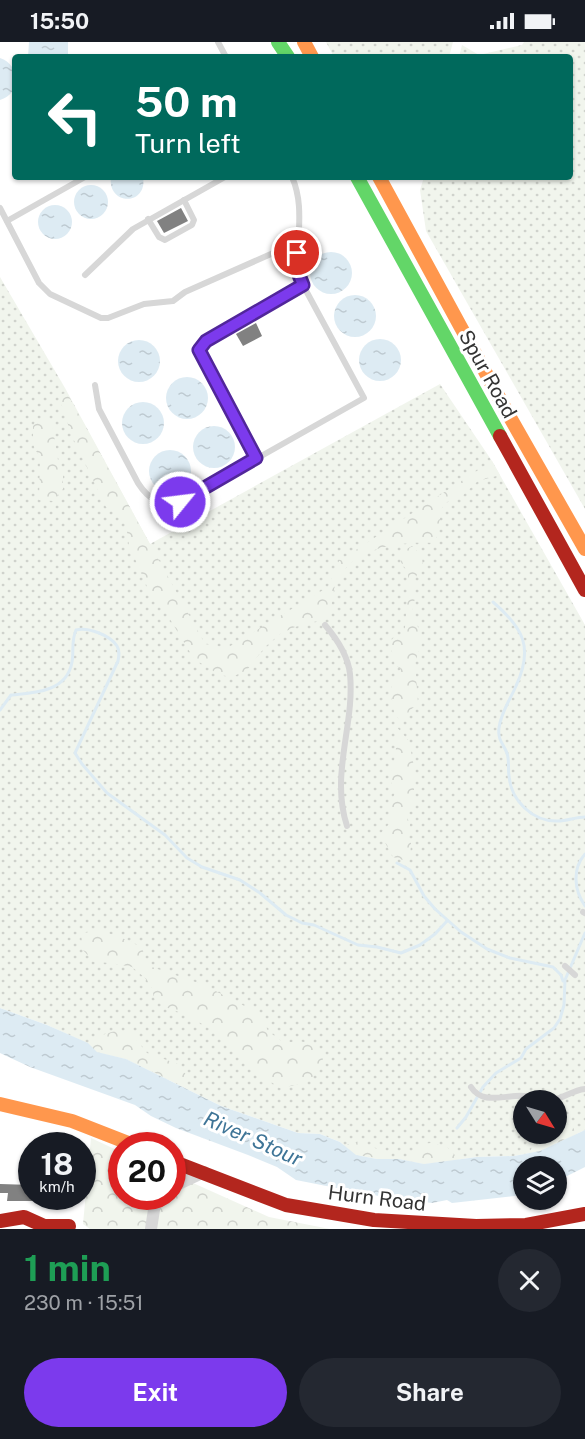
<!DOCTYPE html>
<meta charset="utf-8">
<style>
:root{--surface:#171b24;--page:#242831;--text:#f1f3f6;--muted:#9ea1a6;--accent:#7c3aed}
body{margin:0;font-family:"Public Sans",sans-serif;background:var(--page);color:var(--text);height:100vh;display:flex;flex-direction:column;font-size:22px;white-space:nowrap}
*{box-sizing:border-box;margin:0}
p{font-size:20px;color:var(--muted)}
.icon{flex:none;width:33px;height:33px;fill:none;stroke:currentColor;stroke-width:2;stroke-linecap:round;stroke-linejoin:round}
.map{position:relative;height:1187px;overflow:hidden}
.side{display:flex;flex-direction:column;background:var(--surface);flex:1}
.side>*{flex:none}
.top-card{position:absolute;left:12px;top:12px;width:561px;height:126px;border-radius:6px;box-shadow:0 2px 4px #0004;background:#00695c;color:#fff;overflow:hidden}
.needle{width:39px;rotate:127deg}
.tools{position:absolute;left:513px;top:1048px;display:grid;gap:12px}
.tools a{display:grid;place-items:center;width:54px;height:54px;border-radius:50%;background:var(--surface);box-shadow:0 2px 4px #0004;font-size:30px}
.speed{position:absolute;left:18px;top:1090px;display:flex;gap:12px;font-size:30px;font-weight:700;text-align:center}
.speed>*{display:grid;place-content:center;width:78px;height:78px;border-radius:50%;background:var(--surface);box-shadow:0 2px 4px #0004;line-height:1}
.speed small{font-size:15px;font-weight:400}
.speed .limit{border:9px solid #d22;background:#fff;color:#111}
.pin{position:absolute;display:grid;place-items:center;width:51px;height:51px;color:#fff;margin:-26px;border:3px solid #fff;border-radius:50%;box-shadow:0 2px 6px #0007}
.me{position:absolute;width:66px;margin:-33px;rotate:61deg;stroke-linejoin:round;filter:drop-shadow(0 0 4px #0008)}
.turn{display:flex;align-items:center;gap:21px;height:126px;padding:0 24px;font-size:27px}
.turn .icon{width:78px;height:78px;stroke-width:2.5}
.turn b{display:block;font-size:42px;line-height:51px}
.round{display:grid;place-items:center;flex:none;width:63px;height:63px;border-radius:32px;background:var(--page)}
.overview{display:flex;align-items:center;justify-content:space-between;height:102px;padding:0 24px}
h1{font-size:36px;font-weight:700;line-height:45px;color:#1e9e55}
.primary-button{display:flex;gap:12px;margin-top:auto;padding:12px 24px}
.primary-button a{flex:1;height:69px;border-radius:36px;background:var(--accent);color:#fff;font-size:24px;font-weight:700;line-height:69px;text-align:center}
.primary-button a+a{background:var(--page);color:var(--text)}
.status{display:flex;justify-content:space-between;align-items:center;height:42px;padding:0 30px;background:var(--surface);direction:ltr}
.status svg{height:16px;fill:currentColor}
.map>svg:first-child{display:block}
.grass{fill:url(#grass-dots);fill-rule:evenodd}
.forest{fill:url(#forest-crowns)}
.water{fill:url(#water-ripples)}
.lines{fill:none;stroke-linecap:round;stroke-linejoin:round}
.stream{stroke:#ddebf3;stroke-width:3}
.building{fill:#818181}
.lane{stroke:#d7d7d7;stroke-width:6}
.street{stroke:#d7d7d7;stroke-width:12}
.fast{stroke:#63d668;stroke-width:14}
.slow{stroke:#ff974d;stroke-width:14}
.jam{stroke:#b3261e;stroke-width:14}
.route-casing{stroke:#51269a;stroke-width:15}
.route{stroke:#7c3aed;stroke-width:10}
.labels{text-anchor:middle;stroke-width:6;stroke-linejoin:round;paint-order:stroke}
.street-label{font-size:20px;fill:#333;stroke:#fff}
.water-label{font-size:21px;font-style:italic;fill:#3f7597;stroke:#fff}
</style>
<div class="status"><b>15:50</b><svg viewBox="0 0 49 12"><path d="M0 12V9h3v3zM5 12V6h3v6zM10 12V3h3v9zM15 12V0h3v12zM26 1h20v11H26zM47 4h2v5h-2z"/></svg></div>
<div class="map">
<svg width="585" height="1187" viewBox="0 0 585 1187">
<defs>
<pattern id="grass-dots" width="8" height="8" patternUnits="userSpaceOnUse" patternTransform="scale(1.5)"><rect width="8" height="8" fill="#f1f5ed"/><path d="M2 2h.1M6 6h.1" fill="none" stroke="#cfd2cc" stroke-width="1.8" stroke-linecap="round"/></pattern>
<pattern id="forest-crowns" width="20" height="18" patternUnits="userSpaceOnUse" patternTransform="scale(1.5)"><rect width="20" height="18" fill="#f1f5ed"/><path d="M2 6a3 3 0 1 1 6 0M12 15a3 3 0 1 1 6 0" fill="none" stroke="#cfd2cc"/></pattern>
<pattern id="water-ripples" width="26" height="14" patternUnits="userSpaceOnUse" patternTransform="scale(1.5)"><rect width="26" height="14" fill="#ddebf3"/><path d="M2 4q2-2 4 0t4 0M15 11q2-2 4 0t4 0" fill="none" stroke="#becad1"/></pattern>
</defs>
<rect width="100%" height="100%" fill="#fff"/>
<g class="grass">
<path d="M 326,0 L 453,0 L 449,15 L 334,15 Z"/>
<path d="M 524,0 L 585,0 L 585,467 L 426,189 L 420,148 L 424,135 L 570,135 L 570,15 L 459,15 L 462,3 L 479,13 L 522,3 Z"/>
<path d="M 0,235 L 65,346 L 150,502 L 440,342 L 492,419 L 585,583 L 585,1088 L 540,1109 L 514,1114 L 477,1115 L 424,1122 L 399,1117 L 377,1117 L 355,1113 L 340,1100 L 320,1092 L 298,1091 L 221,1064 L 126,1017 L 96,1010 L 87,1001 L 47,983 L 0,966 ZM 524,1059 L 556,1059 L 556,1092 L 524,1092 Z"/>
</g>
<g class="forest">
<path d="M 67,351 L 205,602 L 227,606 L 328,545 L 339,519 L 492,419 L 500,433 L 478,439 L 463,453 L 445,461 L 441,468 L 438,492 L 434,501 C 399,499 352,505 336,541 C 333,548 334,554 332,560 C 331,566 327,572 325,577 L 295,585 L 280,592 L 265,605 L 247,628 L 232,635 L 220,633 L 194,617 L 162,564 L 152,556 L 129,503 L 126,483 L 123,477 L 106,465 L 70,390 L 64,368 L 59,358 L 62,352 Z"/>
<path d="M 48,376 L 52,381 L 58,418 L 63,428 L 63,447 L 53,459 L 39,458 L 40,416 L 34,405 L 33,394 L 33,384 L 36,378 Z"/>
<path d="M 412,504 C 434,524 415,527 414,542 C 414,546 415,552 415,556 C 414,561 412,566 413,571 C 415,580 420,588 423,597 L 415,620 L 418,662 L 409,669 L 407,677 L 400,679 L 396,673 L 395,674 C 392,658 387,639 401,627 L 395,623 L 390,601 L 393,596 L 401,597 C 402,596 403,596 404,594 C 405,591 409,537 408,532 C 407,527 403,524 401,520 L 403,509 Z"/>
<path d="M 394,682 L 409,699 L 414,725 L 414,759 L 405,771 L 410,782 L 408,797 L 411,801 L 410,817 L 403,818 L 393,815 L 382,795 L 381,791 L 389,782 L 389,764 L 395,751 C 385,726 395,728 396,706 C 397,698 394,690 394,682 Z"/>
<path d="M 96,888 C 104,889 136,900 141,906 C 146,912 144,919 149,924 L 204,943 L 256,970 L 262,975 L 268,989 L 284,1001 C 305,997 319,1000 324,1022 C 310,1041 302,1042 280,1046 L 256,1030 L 215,990 L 189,974 L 163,964 L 154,956 L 152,946 L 145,936 L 132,925 L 111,921 L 94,920 L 83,908 L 81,892 Z"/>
<path d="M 115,989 L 131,991 L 147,1011 L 178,1022 L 187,1034 L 184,1045 L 126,1017 L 96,1010 L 88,1001 L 102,993 Z"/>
<path d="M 568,1082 L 572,1084 L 577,1092 L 540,1109 L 530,1111 C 534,1096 541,1092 556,1092 L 557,1084 Z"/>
<path d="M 91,1096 L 121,1110 L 122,1155 L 172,1155 L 173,1132 L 269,1175 L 330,1187 L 90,1187 L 83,1182 Z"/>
<path d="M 359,1100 C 370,1103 381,1107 388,1117 L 355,1113 L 344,1103 Z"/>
<path d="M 431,1101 L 447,1105 L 459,1118 L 424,1122 L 404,1118 L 419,1102 Z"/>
</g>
<g class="water">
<path d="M 29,0 L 68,0 L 68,15 L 28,15 Z"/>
<path d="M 0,16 C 21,23 21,52 0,58 Z"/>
<path d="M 111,135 L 143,135 C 148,164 107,164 111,135 Z"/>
<circle cx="91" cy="160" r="17"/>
<circle cx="55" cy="180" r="17"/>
<circle cx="331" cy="231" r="21"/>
<circle cx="355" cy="274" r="21"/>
<circle cx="380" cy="318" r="21"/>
<circle cx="139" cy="319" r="21"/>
<circle cx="187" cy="356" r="21"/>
<circle cx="143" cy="381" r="21"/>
<circle cx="214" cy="405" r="21"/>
<circle cx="170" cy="429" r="21"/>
<path d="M 0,966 L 47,983 L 88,1001 L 97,1010 L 126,1017 L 221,1064 L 298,1091 L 320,1092 L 340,1100 L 356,1113 L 377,1117 L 399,1117 L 424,1122 L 477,1115 L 514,1114 L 540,1109 L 585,1088 L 585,1125 L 557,1139 L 556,1125 L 524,1125 L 523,1153 L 452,1161 L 447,1158 L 432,1161 L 372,1153 L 296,1138 L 277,1125 L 248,1113 L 176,1086 L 151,1074 L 135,1063 L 30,1025 L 0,1011 Z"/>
</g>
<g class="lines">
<g class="stream">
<path d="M 493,560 C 523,586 534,605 516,644 C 510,658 501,670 499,686 C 497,701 507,704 508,716 C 509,722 508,728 509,734 C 511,759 533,780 558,779 C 567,779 576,775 585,775"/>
<path d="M 0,668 L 11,653 C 34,651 67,650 72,620 C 74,609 71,599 76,588 C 88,585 110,593 117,604 C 120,609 119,614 118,619 L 75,711 L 82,722 L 107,751 L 165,793 L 187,816 L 202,825 L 240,838 L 260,851 L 286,873 L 302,881 L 314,883 L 358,903 L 377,905 L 401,911 L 420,903 L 435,892 L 447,879"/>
<path d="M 585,812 C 572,827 574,848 585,864"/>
<path d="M 397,821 L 410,828 L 424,854 L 435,867 L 461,890 L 487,907 L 510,916 L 553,925 L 561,933 L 563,939"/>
<path d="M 457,1086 L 466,1075 L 483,1045 L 496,1031 L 521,1016 L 526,1007 L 554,986 L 560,977 L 564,963 L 565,938 L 585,891"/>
</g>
</g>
<g class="building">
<path d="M 181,166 L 188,179 L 164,191 L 157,179 Z"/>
<path d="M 256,281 L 262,294 L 243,304 L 236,292 Z"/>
<path d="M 0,1142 L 32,1143 L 32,1159 L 7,1159 L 8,1151 L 0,1151 Z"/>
</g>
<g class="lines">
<g class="lane">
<path d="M 218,0 L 226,15"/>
<path d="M 0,166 L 39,241 L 50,252 L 101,276 L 108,276 L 144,262 L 173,259 L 185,250 L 280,208 L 298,194"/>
<path d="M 148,177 L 159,195 L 165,198 L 192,183 L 194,178 L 184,158"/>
<path d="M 7,179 L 85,135"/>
<path d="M 85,233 L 133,187 L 225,135"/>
<path d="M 95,343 L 99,367 L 138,441 C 149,458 159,463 180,460 L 364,356 L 303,243 C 291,208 308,171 292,135"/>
<path d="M 257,416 L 199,307 L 206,299 L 303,243"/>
<path d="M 325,583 C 337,597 348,613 350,632 C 355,683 330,732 347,784"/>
<path d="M 583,870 L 585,871"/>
<path d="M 565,924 L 575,933"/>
<path d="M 471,1045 C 483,1064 506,1052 525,1054 C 534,1055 544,1060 553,1058 C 564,1056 573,1048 585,1047"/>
</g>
<g class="street">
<path d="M 172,1145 L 204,1130"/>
<path d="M 151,1187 L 156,1155"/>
</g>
<g class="fast">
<path d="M 278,0 L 288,15"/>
<path d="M 357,135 L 500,394"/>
</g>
<g class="slow">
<path d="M 304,0 L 312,15"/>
<path d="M 379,135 L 507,370 L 585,507"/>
<path d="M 0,1062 L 72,1079 L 136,1104"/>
</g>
<g class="jam">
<path d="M 500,394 L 585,548"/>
<path d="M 172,1119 L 286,1163 L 374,1178 L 476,1184 L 526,1183 L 585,1172"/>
<path d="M 0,1179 L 24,1175 L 44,1184 L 69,1184"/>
</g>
</g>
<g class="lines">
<g class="route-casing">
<path id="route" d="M 180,460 L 256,416 L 199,308 L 206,299 L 303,243 L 297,228 L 297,211"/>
</g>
<use href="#route" class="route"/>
</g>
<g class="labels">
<g class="street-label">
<text transform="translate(488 332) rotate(61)" y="7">Spur Road</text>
<text transform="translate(377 1156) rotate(7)" y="7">Hurn Road</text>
</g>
<g class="water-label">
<text transform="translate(253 1097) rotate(24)" y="7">River Stour</text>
</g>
</g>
</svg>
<div class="tools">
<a><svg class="needle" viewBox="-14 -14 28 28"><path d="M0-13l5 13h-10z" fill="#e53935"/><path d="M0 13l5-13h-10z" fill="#9ea1a6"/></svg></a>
<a><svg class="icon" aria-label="layers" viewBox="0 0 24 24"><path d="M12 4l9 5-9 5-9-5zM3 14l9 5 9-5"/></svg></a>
</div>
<div class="speed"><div>18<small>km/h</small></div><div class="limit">20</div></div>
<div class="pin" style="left:297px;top:211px;background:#d93025"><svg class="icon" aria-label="arrive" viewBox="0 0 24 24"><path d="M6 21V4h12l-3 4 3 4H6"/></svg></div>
<svg class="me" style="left:180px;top:460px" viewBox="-20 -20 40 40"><circle r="17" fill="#7c3aed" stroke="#fff" stroke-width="3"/><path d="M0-11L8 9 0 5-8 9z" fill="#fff"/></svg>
<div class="top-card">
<div class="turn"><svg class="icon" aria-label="left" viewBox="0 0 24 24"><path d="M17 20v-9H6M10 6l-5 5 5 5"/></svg><div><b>50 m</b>Turn left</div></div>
</div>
</div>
<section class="side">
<div class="overview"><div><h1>1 min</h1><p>230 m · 15:51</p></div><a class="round"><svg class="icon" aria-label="close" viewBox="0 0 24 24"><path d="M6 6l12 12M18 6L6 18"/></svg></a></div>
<div class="primary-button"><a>Exit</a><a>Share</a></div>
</section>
